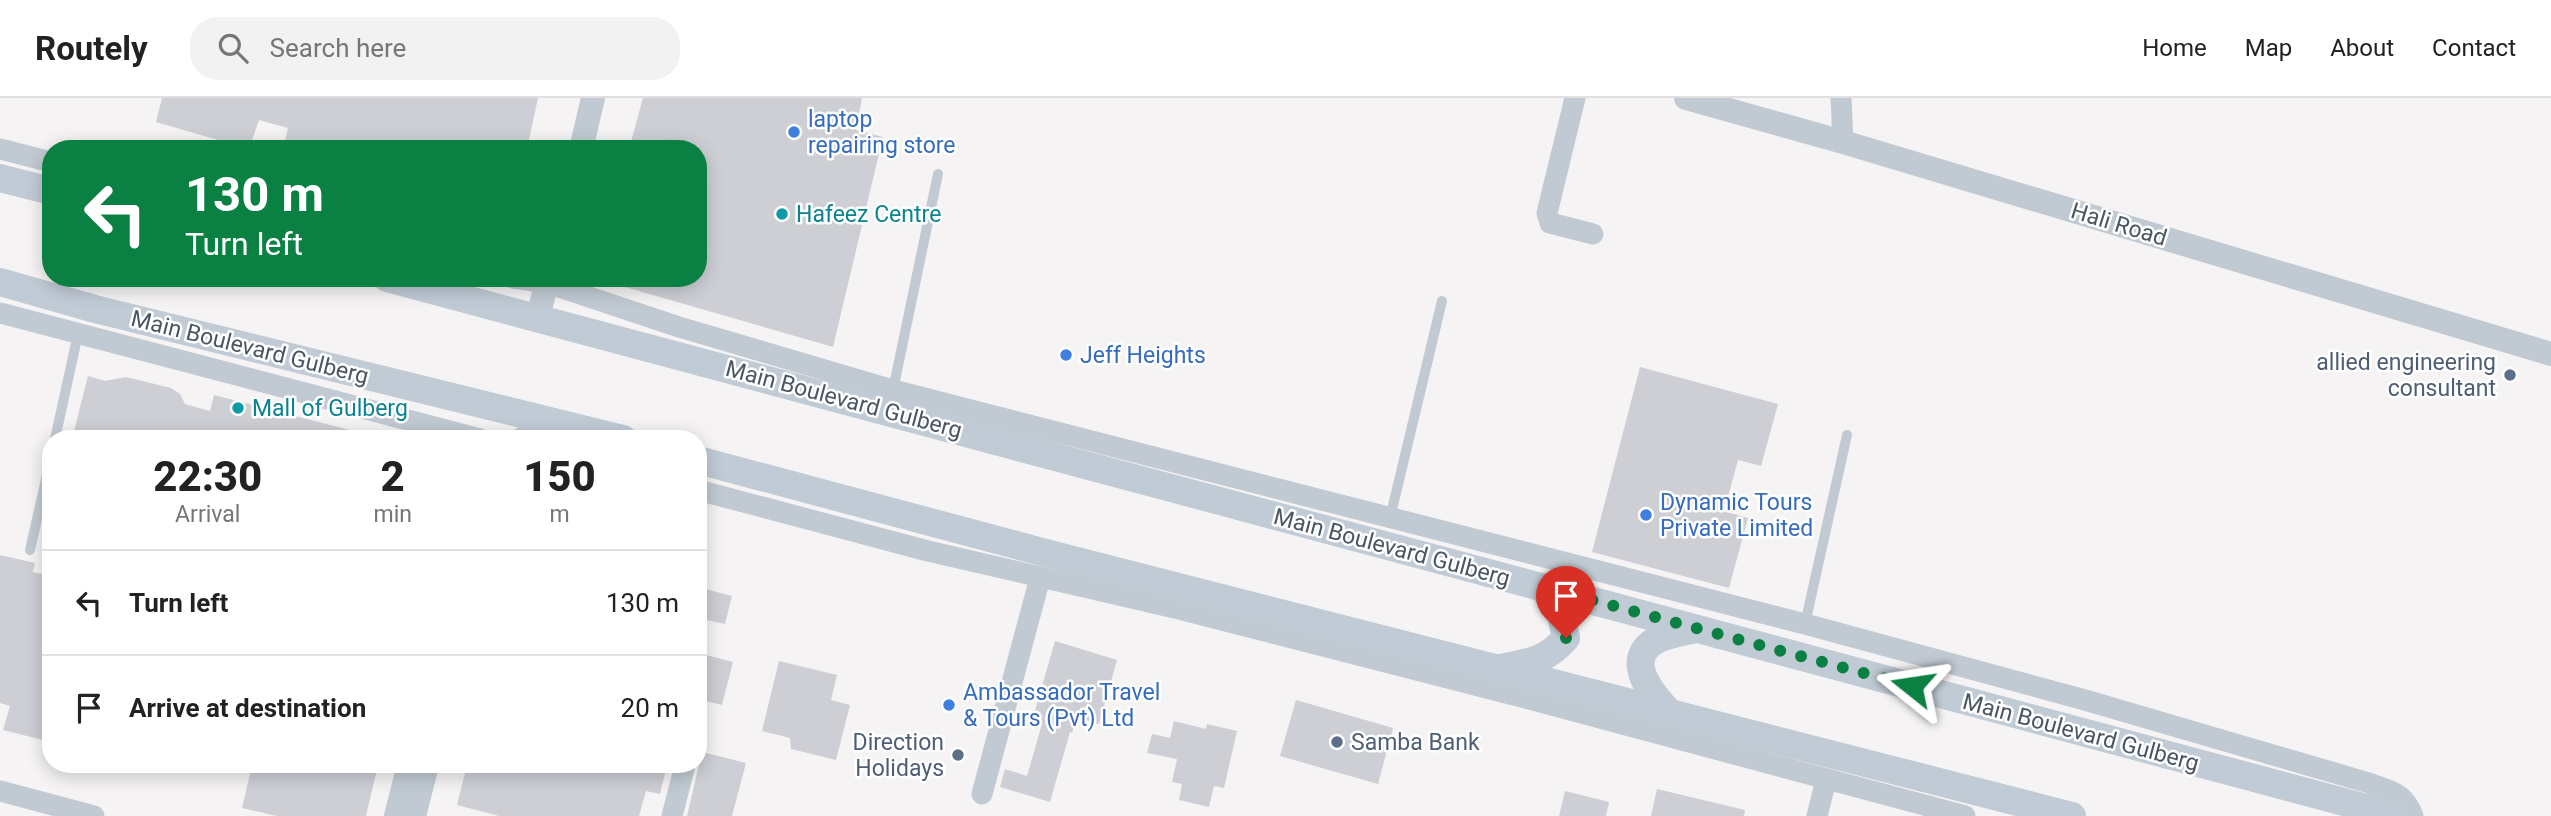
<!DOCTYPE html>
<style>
:root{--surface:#fff;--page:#f2f2f2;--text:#222;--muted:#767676;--line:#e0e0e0}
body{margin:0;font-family:Roboto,sans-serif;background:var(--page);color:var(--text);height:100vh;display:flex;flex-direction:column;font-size:26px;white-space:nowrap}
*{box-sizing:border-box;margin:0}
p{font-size:23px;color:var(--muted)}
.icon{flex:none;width:38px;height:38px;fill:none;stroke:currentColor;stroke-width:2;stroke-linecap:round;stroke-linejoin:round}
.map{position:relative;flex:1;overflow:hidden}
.details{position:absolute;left:42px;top:332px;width:665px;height:343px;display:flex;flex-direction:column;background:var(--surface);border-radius:28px;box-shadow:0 4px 18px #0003}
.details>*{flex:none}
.top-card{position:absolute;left:42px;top:42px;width:665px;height:147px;border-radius:28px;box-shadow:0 4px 18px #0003;background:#0b8043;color:#fff;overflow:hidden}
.pin{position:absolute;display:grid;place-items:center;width:60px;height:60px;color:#fff;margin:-72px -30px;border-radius:50% 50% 50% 0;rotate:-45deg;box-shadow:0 0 7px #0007}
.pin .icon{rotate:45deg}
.me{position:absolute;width:77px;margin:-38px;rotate:285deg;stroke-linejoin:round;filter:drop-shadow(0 0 5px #0008)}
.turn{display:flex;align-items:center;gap:24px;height:147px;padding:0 28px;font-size:32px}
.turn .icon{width:91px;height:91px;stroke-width:2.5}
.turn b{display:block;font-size:49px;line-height:60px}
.eta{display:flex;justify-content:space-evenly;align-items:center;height:119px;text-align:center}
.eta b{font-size:42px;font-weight:800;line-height:49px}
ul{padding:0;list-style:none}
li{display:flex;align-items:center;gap:21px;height:105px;padding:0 28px;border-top:2px solid var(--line)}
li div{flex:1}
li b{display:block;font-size:26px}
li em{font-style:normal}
header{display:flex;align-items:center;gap:42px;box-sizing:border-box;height:98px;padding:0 35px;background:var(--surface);border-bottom:2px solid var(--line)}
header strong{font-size:33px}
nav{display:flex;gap:38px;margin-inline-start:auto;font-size:24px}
.search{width:490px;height:63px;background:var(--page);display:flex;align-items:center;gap:18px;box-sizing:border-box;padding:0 24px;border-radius:28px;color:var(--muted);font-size:26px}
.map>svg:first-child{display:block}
.building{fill:#cdcfd5}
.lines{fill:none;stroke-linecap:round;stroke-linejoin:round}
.service{stroke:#c1cad2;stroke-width:10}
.minor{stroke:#c1cad2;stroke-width:21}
.tertiary{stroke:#c1cad2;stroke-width:24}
.secondary{stroke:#c1cbd6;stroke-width:28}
.route{stroke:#0b8043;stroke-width:12;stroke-dasharray:0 21.6}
.shop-dot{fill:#3f7fe0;stroke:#fff;stroke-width:2.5}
.culture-dot{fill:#0f9aa8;stroke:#fff;stroke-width:2.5}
.service-dot{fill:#5c6f8a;stroke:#fff;stroke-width:2.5}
.labels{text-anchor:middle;stroke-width:5;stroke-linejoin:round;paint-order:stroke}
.shop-label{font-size:23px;fill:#366cbe;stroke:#fff;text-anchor:start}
.culture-label{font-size:23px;fill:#0d838f;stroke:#fff;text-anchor:start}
.street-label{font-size:23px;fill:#4a5661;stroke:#fff}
.service-label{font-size:23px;fill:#4e5e75;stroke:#fff;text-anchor:end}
</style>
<header>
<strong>Routely</strong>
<div class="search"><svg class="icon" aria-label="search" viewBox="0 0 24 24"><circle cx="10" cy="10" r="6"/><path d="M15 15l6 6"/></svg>Search here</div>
<nav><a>Home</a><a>Map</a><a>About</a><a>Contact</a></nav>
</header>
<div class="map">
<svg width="2551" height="718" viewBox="0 0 2551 718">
<rect width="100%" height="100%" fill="#f5f3f3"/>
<g class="building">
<path d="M 162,0 L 538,0 L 527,51 L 283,51 L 288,30 L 259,22 L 249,51 L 156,24 Z"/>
<path d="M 643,0 L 862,0 L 856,32 L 883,39 L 833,249 L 611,185 L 612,180 L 698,180 L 698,51 L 629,51 Z"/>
<path d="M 1640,269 L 1778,306 L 1761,368 L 1738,362 L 1724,413 L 1748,420 L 1729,490 L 1592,454 Z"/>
<path d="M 88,278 L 105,283 L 126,279 L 171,290 L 180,296 L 185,306 L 210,313 L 214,297 L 365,336 L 364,341 L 72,341 Z"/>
<path d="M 0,457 L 35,465 L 33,474 L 51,478 L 51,644 L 3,632 L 10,608 L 0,605 Z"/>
<path d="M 698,489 L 732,498 L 725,526 L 698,520 Z"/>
<path d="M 1055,543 L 1117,562 L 1099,626 L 1077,619 L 1072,635 L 1070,634 L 1050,704 L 1000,689 L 1005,671 L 1027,678 L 1042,626 L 1032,623 Z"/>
<path d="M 698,555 L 733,564 L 722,607 L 698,601 Z"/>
<path d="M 779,563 L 837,577 L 831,602 L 850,607 L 836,662 L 791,651 L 790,640 L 762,633 Z"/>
<path d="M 1296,602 L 1393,630 L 1378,686 L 1280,658 Z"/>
<path d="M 1174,623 L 1206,631 L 1207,626 L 1237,633 L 1224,690 L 1214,688 L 1209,709 L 1179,702 L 1182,686 L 1172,684 L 1177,661 L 1147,655 L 1152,636 L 1170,640 Z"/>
<path d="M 702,654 L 746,665 L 732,718 L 687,718 Z"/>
<path d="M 252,667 L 378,667 L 366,718 L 277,718 L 242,710 Z"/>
<path d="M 467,667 L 667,667 L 660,696 L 646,693 L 639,718 L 499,718 L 457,707 Z"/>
<path d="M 1657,691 L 1745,712 L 1744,718 L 1651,718 Z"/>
<path d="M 1565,693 L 1609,704 L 1606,718 L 1559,718 Z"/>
</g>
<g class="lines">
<g class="service">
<path d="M 893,292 L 938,76"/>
<path d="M 55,341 L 78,236"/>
<path d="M 1390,420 L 1442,203"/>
<path d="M 30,452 L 51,359"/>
<path d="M 1805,526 L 1847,337"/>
</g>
<g class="minor">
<path d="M 1575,0 L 1547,115 L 1550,125 L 1593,136"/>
<path d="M 1841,0 L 1843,44"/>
<path d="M 0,51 L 51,64"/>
<path d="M 513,180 L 547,185 L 679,229 L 893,292 L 1805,526 L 2085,602 L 2369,685 C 2392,694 2404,694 2413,718"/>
<path d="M 0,215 L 480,341"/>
<path d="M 698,392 L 928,453 L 1179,511 L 1514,597 L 1965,718"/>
<path d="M 0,693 L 94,718"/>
<path d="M 982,696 L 1040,480"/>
<path d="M 672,718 L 685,667"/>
<path d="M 1817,718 L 1826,682"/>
</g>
<g class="tertiary">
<path d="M 1686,0 L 1843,44 L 2551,256"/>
<path d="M 581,51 L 593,0"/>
<path d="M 538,219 L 548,180"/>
<path d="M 522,341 L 561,324"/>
<path d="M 396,718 L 409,667"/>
<path d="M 414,718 L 427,667"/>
</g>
<g class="secondary">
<path d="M 0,80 L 51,93"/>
<path d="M 387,180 L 2396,718"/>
<path d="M 0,184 L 95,211 L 623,341"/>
<path d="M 698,362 L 1046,455 L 2072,718"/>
<path d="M 1501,570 C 1530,564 1546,563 1566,540 L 1561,517 L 1543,489"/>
<path d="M 1668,613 C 1650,594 1622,560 1658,541 C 1669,536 1684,534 1696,531"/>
</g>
</g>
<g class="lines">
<path class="route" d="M 1566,540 L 1561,517 L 1543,489 L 1912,588"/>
</g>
<g class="shop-dot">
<circle cx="794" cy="34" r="7"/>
<circle cx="1066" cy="257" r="7"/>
<circle cx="1646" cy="417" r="7"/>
<circle cx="949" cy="607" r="7"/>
</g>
<g class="culture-dot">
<circle cx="782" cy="116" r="7"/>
<circle cx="238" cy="310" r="7"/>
</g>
<g class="service-dot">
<circle cx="2510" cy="277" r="7"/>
<circle cx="1337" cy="644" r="7"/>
<circle cx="958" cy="657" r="7"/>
</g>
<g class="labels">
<g class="shop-label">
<text x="808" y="29">laptop<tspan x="808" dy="26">repairing store</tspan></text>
<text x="1080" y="265">Jeff Heights</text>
<text x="1660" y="412">Dynamic Tours<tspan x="1660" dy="26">Private Limited</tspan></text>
<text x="963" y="602">Ambassador Travel<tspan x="963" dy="26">&amp; Tours (Pvt) Ltd</tspan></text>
</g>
<g class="culture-label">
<text x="796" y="124">Hafeez Centre</text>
<text x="252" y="318">Mall of Gulberg</text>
</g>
<g class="street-label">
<text transform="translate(2119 126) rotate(17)" y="8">Hali Road</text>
<text transform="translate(250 249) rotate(14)" y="8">Main Boulevard Gulberg</text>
<text transform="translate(844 301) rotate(15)" y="8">Main Boulevard Gulberg</text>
<text transform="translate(1392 449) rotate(15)" y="8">Main Boulevard Gulberg</text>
<text transform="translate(2081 634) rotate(15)" y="8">Main Boulevard Gulberg</text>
</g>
<g class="service-label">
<text x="2496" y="272">allied engineering<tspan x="2496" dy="26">consultant</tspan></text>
<text x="944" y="652">Direction<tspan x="944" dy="26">Holidays</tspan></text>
<text x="1351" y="652" text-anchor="start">Samba Bank</text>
</g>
</g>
</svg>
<div class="pin" style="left:1566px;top:540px;background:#d93025"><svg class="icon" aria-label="arrive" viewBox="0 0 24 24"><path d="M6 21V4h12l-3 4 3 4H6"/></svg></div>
<svg class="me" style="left:1912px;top:588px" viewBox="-20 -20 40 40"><path d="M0-17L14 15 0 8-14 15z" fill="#0b8043" stroke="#fff" stroke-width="4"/></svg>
<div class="top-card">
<div class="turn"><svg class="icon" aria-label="left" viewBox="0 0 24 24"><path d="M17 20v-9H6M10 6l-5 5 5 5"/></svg><div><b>130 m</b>Turn left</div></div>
</div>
<section class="details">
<div class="eta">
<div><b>22:30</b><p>Arrival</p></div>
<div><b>2</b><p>min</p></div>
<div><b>150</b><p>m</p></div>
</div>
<ul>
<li><svg class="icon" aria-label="left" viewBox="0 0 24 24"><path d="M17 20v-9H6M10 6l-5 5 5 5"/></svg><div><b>Turn left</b></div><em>130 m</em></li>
<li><svg class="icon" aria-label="arrive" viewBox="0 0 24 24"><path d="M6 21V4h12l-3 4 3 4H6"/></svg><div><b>Arrive at destination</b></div><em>20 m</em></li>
</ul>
</section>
</div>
